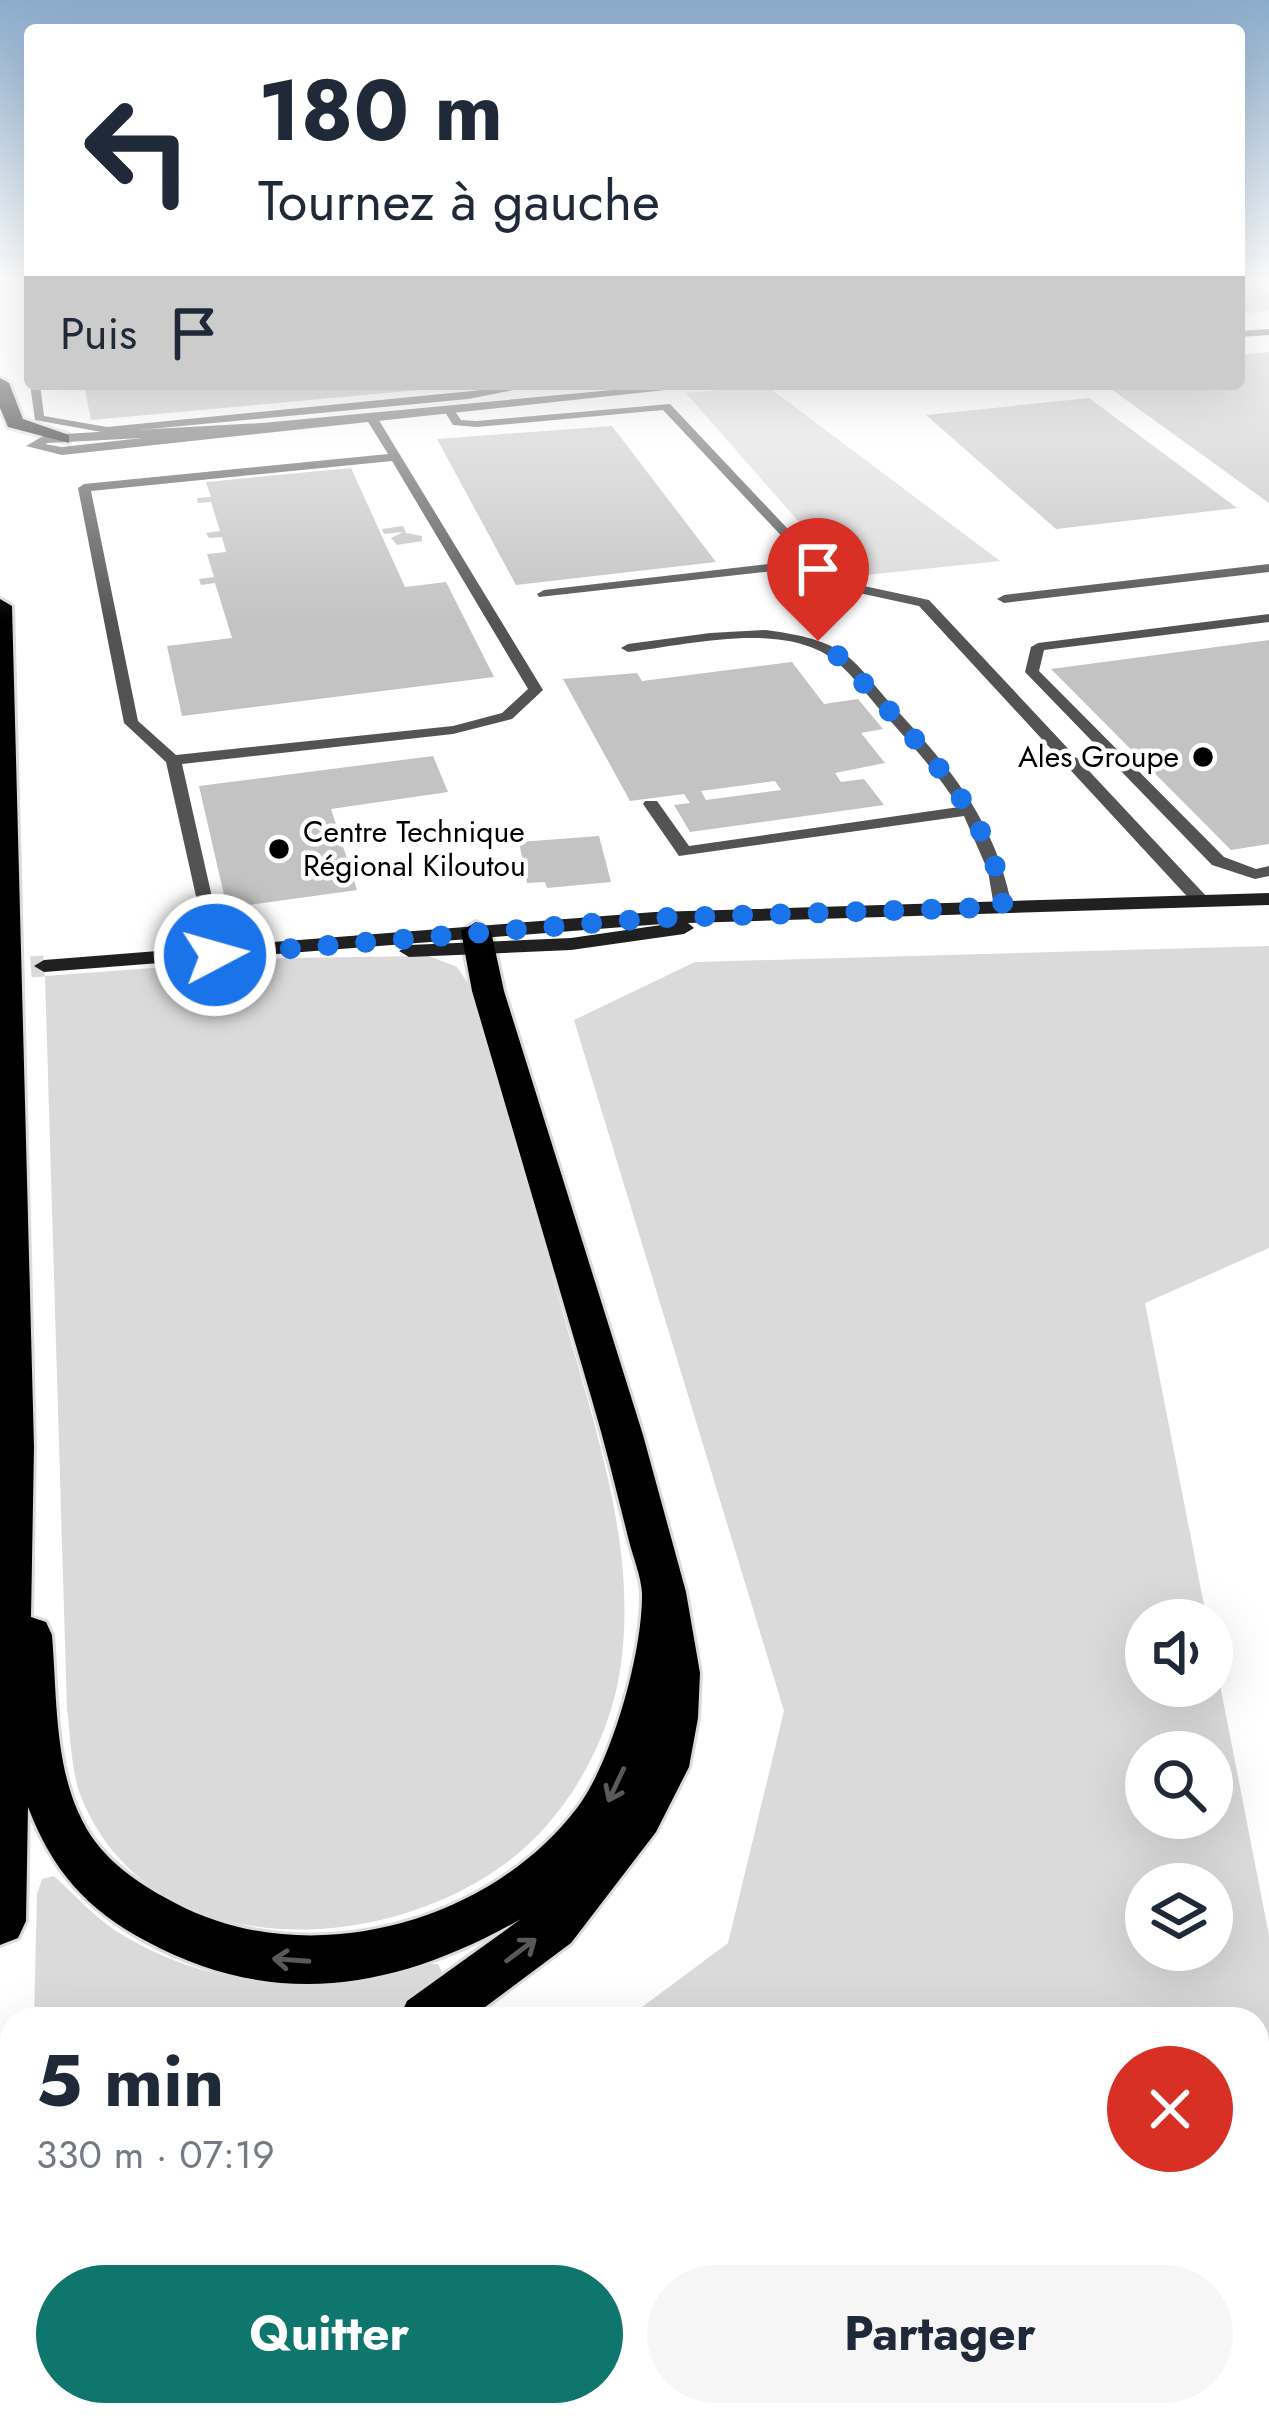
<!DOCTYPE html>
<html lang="fr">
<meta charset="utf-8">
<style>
:root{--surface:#fff;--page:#f6f6f7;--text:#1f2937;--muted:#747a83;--accent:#0f766e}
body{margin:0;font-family:Jost,sans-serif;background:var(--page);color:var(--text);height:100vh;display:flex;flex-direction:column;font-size:45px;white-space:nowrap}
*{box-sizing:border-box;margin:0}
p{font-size:39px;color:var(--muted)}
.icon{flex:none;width:66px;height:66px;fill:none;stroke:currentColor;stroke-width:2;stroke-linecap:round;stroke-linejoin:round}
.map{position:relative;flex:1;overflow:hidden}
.drawer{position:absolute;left:0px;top:2007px;width:1269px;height:420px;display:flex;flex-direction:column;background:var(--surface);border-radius:36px 36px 0 0;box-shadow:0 12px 48px #0002}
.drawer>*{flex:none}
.guide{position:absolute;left:24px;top:24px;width:1221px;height:366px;border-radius:12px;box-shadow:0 12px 48px #0002;background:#fff;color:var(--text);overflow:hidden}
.fabs{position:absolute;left:1125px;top:1599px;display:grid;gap:24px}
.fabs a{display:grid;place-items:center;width:108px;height:108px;border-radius:50%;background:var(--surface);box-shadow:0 12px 48px #0002;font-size:60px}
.pin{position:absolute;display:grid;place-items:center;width:102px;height:102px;color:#fff;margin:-123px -51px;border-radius:50% 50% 50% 0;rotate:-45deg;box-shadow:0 0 12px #0007}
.pin .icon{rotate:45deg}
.me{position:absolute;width:132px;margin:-66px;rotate:84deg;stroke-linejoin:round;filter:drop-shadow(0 0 9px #0008)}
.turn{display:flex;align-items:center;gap:42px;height:252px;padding:0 36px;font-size:54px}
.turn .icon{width:156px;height:156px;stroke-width:2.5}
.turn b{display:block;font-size:84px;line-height:102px}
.then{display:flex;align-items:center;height:114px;padding:0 36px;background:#0003;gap:24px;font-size:45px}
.round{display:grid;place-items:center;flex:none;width:126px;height:126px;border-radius:63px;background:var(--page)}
.summary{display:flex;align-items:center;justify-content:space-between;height:204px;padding:0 36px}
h1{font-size:72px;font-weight:700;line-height:90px}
.button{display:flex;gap:24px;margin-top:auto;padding:24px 36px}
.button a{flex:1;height:138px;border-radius:72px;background:var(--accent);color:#fff;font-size:48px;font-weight:700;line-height:138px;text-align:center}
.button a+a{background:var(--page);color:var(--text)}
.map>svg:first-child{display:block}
.green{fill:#dadada;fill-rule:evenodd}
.building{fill:#c3c3c3;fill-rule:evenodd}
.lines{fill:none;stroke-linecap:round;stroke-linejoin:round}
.secondary-tunnel{stroke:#d9d9d9;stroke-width:21;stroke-dasharray:21 10;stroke-linecap:butt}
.highway-casing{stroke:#dbdbdb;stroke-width:6}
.lane{fill:#535353;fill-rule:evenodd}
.street{fill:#535353;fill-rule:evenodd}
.secondary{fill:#202020;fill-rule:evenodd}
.highway{fill:#000;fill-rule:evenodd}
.oneway{stroke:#595959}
.route{stroke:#1a73e8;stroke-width:21;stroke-dasharray:0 37.8}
.poi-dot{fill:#000;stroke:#fff;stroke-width:4.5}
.labels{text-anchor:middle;stroke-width:9;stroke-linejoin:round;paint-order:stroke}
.far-poi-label{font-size:30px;fill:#000;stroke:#fff;text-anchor:end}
</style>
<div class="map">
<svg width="1269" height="2427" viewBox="0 0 1269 2427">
<rect width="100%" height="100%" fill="#fff"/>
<g class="green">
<path d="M 767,386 L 1000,561 L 847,577 L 686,393 Z"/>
<path d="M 1269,946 L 1269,1248 L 1145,1303 L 1207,1620 L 1146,1620 L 1146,1686 L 1212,1686 L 1212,1644 L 1269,1935 L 1269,2270 L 1257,2270 L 1257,2019 L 626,2019 L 728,1943 L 784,1711 L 574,1020 L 695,962 ZM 1212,1752 L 1212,1818 L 1146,1818 L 1146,1752 ZM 1146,1884 L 1212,1884 L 1212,1950 L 1146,1950 Z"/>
<path d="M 429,956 L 457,967 L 469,985 C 501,1096 533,1206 564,1317 C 595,1428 637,1547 621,1664 C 611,1739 568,1817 506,1863 C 382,1956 151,1966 82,1799 C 71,1773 71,1738 67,1710 L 45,976 L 285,958 Z"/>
<path d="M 54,1876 C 76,1896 98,1921 124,1936 C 214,1990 329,1997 427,1964 L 438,1964 L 443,1974 L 386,2019 L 34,2019 L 37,1894 L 42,1879 Z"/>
<path d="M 193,2415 L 912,2415 L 906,2427 L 181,2427 Z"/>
</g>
<g class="building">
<path d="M 1239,282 L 1251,282 L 1269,292 L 1269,311 L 1239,314 Z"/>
<path d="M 1269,352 L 1269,503 L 1104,384 L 1239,384 L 1239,355 Z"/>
<path d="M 84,384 L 452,384 L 452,387 L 91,420 Z"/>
<path d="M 1089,398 L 1237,508 L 1056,529 L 926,415 Z"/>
<path d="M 612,426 L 716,562 L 516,585 L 437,439 Z"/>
<path d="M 351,468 L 405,587 L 446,582 L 494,677 L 182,716 L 167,646 L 232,638 L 215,583 L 201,585 L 199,579 L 214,577 L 207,554 L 226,552 L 222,537 L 209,538 L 206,533 L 220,531 L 211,502 L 198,503 L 197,498 L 211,497 L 206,482 Z"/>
<path d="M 403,526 L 406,533 L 422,536 L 422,541 L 397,545 L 391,538 L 403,532 L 384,534 L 382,529 Z"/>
<path d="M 1269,640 L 1269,844 L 1231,850 L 1051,669 Z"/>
<path d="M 792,662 L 824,704 L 858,699 L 883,729 L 861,733 L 885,763 L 835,773 L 841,782 L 864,779 L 884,805 L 690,832 L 674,805 L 690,803 L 684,794 L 630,801 L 563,679 L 637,673 L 642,681 ZM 775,781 L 781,790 L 706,800 L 701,791 Z"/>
<path d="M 433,756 L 448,792 L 331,809 L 357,890 L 227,908 L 199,786 Z"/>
<path d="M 599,836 L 611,882 L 547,888 L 545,882 L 527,883 L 519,842 Z"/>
</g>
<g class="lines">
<path class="secondary-tunnel" d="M 0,969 L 44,966"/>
<g class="highway-casing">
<g id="highway">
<path d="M 0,378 L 9,383 L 23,419 L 69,435 L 69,443 L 8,427 L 0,408 Z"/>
<path d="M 0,599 L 12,606 L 34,1447 L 31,1617 L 46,1622 L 52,1635 C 57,1695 54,1767 83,1822 C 102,1860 140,1885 177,1904 C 307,1972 488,1925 577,1808 C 612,1762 643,1651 642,1593 C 641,1576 633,1557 629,1541 C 617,1494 606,1447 592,1400 C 552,1264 512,1127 472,991 L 461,931 L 476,922 L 491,931 L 504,991 L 643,1435 L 686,1592 L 700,1673 L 698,1718 L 689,1767 L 656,1832 L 571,1943 L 469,2019 L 399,2019 L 407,2001 L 521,1919 C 396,1990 275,2011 146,1941 C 86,1909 52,1870 28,1807 L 26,1921 L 18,1938 L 0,1945 Z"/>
<path d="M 40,2415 L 102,2415 L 98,2427 L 36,2427 Z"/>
</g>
</g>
<g class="lane">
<path d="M 30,384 L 40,384 L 44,416 L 107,427 L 544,384 L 468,399 L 107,433 L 35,420 Z"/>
<path d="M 670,404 L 836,580 L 929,600 L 1207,897 L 1207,905 L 1195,905 L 919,606 L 827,586 L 810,567 L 539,597 L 537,594 L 544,590 L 804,560 L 663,410 L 477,427 L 453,425 L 443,409 L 452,407 L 461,420 L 477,421 Z"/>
<path d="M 371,414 L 377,417 L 543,690 L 512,719 L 453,734 L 182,764 L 225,955 L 222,959 L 210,959 L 166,762 L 124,723 L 78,488 L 84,484 L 388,454 L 365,417 ZM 392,461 L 528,689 L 502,713 L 453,726 L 176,755 L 138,721 L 91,491 Z"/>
<path d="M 1269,564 L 1269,572 L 1004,603 L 997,599 L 1004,595 Z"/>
<path d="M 1269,614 L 1269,622 L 1044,650 L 1039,671 L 1224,857 L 1256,869 L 1269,866 L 1269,876 L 1255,879 L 1212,865 L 1025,672 L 1031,647 L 1038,643 Z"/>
<path d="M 766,630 C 793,634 823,638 846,655 C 862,667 876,688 890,703 C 950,767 995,820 1012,907 L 1009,911 L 1003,912 L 994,907 L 988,871 L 964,816 L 679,856 L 643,804 L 645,801 L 657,801 L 689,846 L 959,807 C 937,773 910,742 882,712 C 868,696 854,677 838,663 C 788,619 688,645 628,652 L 621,648 L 628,644 L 710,633 Z"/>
</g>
<path class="street" d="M 676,384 L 721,384 L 62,455 L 26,446 L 45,435 L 262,423 ZM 142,438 L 62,447 L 45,444 L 48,443 Z"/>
<g class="secondary">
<path d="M 1269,329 L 1269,335 L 1239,337 L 1239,331 Z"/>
<path d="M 1269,893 L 1269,905 L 688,923 L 694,928 L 684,934 L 571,950 L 409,957 L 399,951 L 409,945 L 571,938 L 675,923 L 44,972 L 34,966 L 44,960 L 655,912 Z"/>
</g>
<use href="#highway" class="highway"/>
</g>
<defs><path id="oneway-shaft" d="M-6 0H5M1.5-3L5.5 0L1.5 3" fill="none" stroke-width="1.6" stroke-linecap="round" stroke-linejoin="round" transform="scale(3)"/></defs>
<g class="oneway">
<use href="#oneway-shaft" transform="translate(616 1785) rotate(115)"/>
<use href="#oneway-shaft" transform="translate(521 1950) rotate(-37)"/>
<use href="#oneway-shaft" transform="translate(291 1960) rotate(-176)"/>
</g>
<linearGradient id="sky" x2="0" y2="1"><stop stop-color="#8baccc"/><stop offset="0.45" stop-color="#fff"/><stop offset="1" stop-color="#fff" stop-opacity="0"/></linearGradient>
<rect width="1269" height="621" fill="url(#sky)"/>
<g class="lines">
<path class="route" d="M 215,955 L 655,918 L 1003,907 C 997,811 901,727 841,658 L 818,641"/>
</g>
<g class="poi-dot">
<circle cx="1203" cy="757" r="12"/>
<circle cx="279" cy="849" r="12"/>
</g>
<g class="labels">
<g class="far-poi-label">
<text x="1179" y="767">Ales Groupe</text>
<text x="303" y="842" text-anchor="start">Centre Technique<tspan x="303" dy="34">Régional Kiloutou</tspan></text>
</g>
</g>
</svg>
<div class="fabs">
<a><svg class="icon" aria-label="sound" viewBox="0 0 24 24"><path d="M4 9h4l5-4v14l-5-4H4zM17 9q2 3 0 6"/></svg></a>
<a><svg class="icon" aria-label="search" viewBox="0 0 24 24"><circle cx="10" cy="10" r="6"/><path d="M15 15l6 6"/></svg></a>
<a><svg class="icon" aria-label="layers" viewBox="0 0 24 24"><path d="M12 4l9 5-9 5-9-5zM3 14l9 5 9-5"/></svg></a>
</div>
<div class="pin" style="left:818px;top:641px;background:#d93025"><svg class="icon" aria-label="arrive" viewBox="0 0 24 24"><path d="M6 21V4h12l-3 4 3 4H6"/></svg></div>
<svg class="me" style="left:215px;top:955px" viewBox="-20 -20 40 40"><circle r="17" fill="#1a73e8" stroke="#fff" stroke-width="3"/><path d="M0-11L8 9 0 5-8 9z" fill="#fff"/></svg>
<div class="guide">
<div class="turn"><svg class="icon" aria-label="left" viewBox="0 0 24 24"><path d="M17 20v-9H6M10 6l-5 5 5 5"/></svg><div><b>180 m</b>Tournez à gauche</div></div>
<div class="then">Puis<svg class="icon" aria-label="arrive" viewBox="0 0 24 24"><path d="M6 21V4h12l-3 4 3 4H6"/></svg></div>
</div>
<section class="drawer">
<div class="summary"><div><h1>5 min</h1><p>330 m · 07:19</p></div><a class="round" style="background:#d93025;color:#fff"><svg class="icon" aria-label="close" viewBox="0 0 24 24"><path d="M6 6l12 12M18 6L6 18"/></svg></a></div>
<div class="button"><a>Quitter</a><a>Partager</a></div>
</section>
</div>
